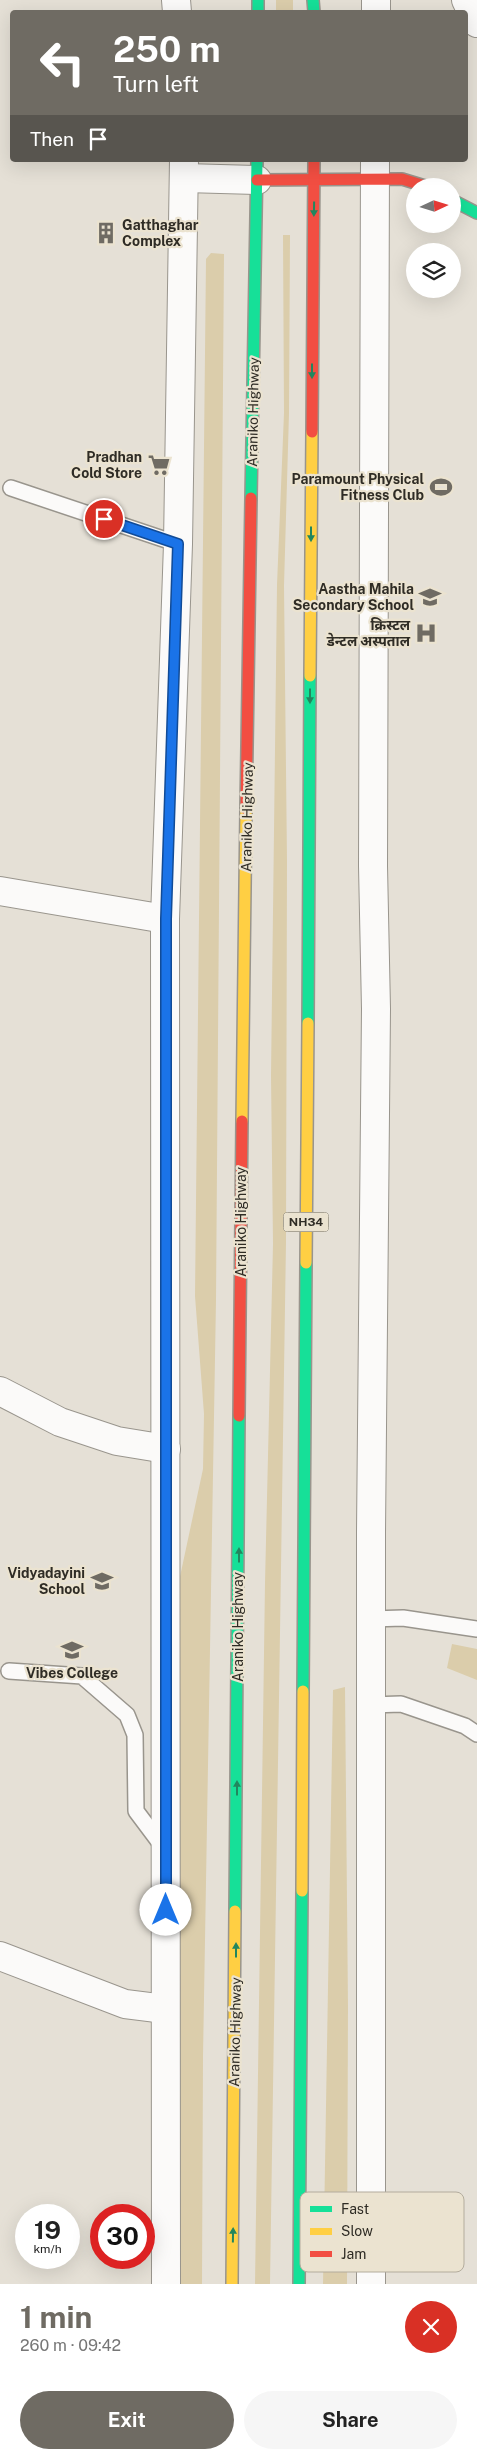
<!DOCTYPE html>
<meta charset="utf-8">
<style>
:root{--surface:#fff;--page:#f6f6f6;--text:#222;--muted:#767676;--accent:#6f6b63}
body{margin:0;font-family:"Public Sans","Noto Sans Devanagari",sans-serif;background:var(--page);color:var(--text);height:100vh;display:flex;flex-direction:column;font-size:19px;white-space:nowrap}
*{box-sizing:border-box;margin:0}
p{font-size:16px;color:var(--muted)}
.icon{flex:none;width:28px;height:28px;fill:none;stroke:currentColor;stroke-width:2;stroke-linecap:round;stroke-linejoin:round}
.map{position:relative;height:2284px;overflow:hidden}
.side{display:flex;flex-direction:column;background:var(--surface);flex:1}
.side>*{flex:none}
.guide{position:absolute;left:10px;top:10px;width:458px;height:152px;border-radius:5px;box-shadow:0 5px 20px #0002;background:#6f6b63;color:#fff;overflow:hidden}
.needle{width:32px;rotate:86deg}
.fabs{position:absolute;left:406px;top:178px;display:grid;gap:10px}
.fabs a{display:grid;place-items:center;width:55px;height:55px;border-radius:50%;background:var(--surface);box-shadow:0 5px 20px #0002;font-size:25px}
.speed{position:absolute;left:15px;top:2204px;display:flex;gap:10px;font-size:25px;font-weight:700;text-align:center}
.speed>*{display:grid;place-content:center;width:65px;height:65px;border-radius:50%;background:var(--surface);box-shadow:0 5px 20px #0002;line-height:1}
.speed small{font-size:12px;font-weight:400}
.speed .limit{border:8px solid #d22;background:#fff;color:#111}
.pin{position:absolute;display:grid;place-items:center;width:42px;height:42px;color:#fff;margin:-21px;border:2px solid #fff;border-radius:50%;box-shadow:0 1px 5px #0007}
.me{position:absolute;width:55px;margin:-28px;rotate:0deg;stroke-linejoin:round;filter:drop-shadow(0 0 4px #0008)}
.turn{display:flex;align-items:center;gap:18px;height:105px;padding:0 20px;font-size:22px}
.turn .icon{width:65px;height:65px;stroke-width:2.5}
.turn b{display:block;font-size:35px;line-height:42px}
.then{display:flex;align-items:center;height:48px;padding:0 20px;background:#0003;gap:10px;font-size:19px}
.round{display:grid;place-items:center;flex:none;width:52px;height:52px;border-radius:26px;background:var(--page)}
.head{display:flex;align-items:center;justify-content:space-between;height:85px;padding:0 20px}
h1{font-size:30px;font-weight:700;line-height:38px;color:var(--accent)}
.primary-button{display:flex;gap:10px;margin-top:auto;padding:10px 20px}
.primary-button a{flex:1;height:58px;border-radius:30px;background:var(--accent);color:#fff;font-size:20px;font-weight:700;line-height:58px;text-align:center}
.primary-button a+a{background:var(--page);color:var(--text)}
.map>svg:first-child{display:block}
.green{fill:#dbcdab}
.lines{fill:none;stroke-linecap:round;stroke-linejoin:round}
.lane-casing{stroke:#99958d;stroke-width:18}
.street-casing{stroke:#99958d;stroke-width:30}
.fast-casing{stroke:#99958d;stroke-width:14}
.slow-casing{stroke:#99958d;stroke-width:14}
.jam-casing{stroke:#99958d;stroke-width:14}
.lane{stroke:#fbfaf9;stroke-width:15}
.street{stroke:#fbfaf9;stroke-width:28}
.fast{stroke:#16e098;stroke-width:11}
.slow{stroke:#ffcf43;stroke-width:11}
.jam{stroke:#f24e42;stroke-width:11}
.oneway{fill:#22865e}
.route-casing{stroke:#114b97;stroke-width:12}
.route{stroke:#1a73e8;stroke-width:9}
.labels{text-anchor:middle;stroke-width:4.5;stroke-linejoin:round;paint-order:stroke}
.shield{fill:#ebe3d0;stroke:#676358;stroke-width:1}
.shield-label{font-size:12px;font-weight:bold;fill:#2f2c25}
.poi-label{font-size:14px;font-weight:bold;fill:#2f2c25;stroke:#ebe3d0;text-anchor:end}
.street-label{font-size:14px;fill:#2f2c25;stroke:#ebe3d0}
.key{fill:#ebe3d0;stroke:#b3ac9d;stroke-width:1}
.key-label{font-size:14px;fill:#2f2c25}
</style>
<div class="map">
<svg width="477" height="2284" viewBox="0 0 477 2284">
<rect width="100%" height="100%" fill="#e5e0d6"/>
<g class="green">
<rect x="276" y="0" width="17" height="12"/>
<path d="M 283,235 L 290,235 L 289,413 L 284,586 L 287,861 L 286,1242 L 270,2284 L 255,2284 L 265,1583 L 273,1244 L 271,1076 L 277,585 L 284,413 Z"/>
<path d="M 211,253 L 224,254 L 216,1300 L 203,2057 L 202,2284 L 178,2284 L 178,1586 L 203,1469 L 204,1414 L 195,1296 L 206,259 Z"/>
<path d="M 452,1644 L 477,1649 L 477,1680 L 447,1668 Z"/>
<path d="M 345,1687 L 348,2007 L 347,2284 L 323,2284 L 333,1690 Z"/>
</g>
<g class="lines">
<g class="lane-casing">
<g id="lane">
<path d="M 11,488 L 178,544"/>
<path d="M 371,1619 L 403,1618 L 477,1629"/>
<path d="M 9,1671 L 82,1676 L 127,1715 L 135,1735 L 136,1811 L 163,1847"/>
<path d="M 371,1705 L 401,1704 L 465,1726 L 477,1734"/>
</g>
</g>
<g class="street-casing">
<g id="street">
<path d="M 176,0 L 177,12"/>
<path d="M 466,0 L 477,23"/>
<path d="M 376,12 L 376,0"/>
<path d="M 185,178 L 257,180"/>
<path d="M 0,891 L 165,919"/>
<path d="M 0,1391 L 60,1422 L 117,1441 L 166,1449"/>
<path d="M 0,1956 L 125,2004 L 165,2009"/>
<path d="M 166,2284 L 165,919 L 178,544 L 184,160"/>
<path d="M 371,2284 L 371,1532 L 376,1009 L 373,866 L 375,160"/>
</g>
</g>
<g class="fast-casing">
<g id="fast">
<path d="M 258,0 L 258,12"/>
<path d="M 313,0 L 314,12"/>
<path d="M 452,200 L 477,213"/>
<path d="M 251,498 L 257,160"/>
<path d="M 308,1023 L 310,676"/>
<path d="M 303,1691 L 306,1263"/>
<path d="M 235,1911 L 239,1416"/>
<path d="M 299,2284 L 302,1891"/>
</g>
</g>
<g class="slow-casing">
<g id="slow">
<path d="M 310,676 L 312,432"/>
<path d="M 242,1121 L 246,809"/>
<path d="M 306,1263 L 308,1023"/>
<path d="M 302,1891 L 303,1691"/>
<path d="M 232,2284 L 235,1911"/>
</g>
</g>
<g class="jam-casing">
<g id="jam">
<path d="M 257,180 L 402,179 L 425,186"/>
<path d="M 312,432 L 314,160"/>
<path d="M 246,809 L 251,498"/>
<path d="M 239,1416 L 242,1121"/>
</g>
</g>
<use href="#lane" class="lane"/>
<use href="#street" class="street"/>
<use href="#fast" class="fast"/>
<use href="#slow" class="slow"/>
<use href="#jam" class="jam"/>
</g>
<defs><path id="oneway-solid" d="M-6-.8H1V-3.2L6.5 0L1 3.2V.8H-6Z" transform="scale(1.25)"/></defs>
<g class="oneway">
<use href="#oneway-solid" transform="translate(314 209) rotate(91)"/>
<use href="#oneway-solid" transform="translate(312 371) rotate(90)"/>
<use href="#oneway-solid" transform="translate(311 534) rotate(90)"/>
<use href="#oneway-solid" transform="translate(310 696) rotate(90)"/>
<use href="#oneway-solid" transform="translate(239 1555) rotate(-90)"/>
<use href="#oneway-solid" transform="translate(237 1788) rotate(-90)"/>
<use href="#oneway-solid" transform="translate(236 1950) rotate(-90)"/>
<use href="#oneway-solid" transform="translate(233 2235) rotate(-89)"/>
</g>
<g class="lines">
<g class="route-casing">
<path id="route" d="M 104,519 L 178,544 L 166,919 L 166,1910"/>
</g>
<use href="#route" class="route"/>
</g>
<defs>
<g id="building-bare" transform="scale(1.725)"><path d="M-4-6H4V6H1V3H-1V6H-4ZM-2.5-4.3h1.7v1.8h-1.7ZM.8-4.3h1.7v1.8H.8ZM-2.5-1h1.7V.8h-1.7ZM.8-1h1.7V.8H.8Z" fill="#6f6b63" stroke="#ebe3d0" stroke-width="2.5" paint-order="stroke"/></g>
<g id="supermarket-bare" transform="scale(1.725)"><path d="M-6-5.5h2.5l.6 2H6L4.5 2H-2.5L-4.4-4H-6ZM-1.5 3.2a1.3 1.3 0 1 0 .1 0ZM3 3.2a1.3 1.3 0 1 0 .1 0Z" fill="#6f6b63" stroke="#ebe3d0" stroke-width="2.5" paint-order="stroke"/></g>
<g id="stadium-bare" transform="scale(1.725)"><path d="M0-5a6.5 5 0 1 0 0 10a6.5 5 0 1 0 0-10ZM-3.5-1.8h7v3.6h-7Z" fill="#6f6b63" stroke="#ebe3d0" stroke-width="2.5" paint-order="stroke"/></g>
<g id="school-bare" transform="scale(1.725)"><path d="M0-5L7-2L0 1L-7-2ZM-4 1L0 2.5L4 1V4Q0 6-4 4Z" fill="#6f6b63" stroke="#ebe3d0" stroke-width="2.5" paint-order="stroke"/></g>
<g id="hospital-bare" transform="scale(1.725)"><path d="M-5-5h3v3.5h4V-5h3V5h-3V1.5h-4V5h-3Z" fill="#6f6b63" stroke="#ebe3d0" stroke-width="2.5" paint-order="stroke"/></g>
<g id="university-bare" transform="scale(1.725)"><path d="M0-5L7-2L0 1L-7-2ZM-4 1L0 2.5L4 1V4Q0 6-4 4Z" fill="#6f6b63" stroke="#ebe3d0" stroke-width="2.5" paint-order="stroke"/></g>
</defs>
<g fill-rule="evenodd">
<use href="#building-bare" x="106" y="233"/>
<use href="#supermarket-bare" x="159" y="465"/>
<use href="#stadium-bare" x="441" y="487"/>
<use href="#school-bare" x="430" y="597"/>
<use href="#hospital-bare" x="426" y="633"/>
<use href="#school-bare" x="102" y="1581"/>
<use href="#university-bare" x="72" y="1650"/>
</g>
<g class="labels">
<rect class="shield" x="283.5" y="1212.5" width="45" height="19" rx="4"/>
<g class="shield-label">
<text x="306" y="1226">NH34</text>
</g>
<g class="poi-label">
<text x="122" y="230" text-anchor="start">Gatthaghar<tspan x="122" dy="16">Complex</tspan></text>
<text x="142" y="462">Pradhan<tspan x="142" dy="16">Cold Store</tspan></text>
<text x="424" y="484">Paramount Physical<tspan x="424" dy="16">Fitness Club</tspan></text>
<text x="414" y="594">Aastha Mahila<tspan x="414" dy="16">Secondary School</tspan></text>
<text x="410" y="630">क्रिस्टल<tspan x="410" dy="16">डेन्टल अस्पताल</tspan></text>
<text x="85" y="1578">Vidyadayini<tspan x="85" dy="16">School</tspan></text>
<text x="72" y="1678" text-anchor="middle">Vibes College</text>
</g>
<g class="street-label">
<text transform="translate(253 412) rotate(-89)" y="5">Araniko Highway</text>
<text transform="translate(247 817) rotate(-89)" y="5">Araniko Highway</text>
<text transform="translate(241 1222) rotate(-90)" y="5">Araniko Highway</text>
<text transform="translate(238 1627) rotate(-90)" y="5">Araniko Highway</text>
<text transform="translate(235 2032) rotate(-89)" y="5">Araniko Highway</text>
</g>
</g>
<rect x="300" y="2192" width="164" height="80" rx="8" class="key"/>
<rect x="310" y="2206" width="22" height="6" fill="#16e098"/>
<rect x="310" y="2228" width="22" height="7" fill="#ffcf43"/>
<rect x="310" y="2251" width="22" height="6" fill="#f24e42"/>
<g class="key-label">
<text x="341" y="2214">Fast</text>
<text x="341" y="2236">Slow</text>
<text x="341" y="2259">Jam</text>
</g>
</svg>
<div class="fabs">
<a><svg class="needle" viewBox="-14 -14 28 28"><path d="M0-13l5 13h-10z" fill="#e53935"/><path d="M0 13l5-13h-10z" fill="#767676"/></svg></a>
<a><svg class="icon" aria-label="layers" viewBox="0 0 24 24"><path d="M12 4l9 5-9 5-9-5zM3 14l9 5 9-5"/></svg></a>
</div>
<div class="speed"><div>19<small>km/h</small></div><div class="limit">30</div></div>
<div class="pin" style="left:104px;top:519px;background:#d93025"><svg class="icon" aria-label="arrive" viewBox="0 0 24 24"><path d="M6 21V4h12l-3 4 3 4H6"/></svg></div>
<svg class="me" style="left:166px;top:1910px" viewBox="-20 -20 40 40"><circle r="19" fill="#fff"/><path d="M0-13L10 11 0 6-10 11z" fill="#1a73e8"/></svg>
<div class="guide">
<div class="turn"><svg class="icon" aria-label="left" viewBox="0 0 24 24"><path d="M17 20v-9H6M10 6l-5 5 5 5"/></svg><div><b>250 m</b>Turn left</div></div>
<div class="then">Then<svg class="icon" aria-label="arrive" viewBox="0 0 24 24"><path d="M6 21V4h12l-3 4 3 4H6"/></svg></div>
</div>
</div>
<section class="side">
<div class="head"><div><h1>1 min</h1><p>260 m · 09:42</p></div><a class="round" style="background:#d93025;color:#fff"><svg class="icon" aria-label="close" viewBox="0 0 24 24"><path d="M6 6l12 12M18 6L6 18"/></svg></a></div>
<div class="primary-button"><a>Exit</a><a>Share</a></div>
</section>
